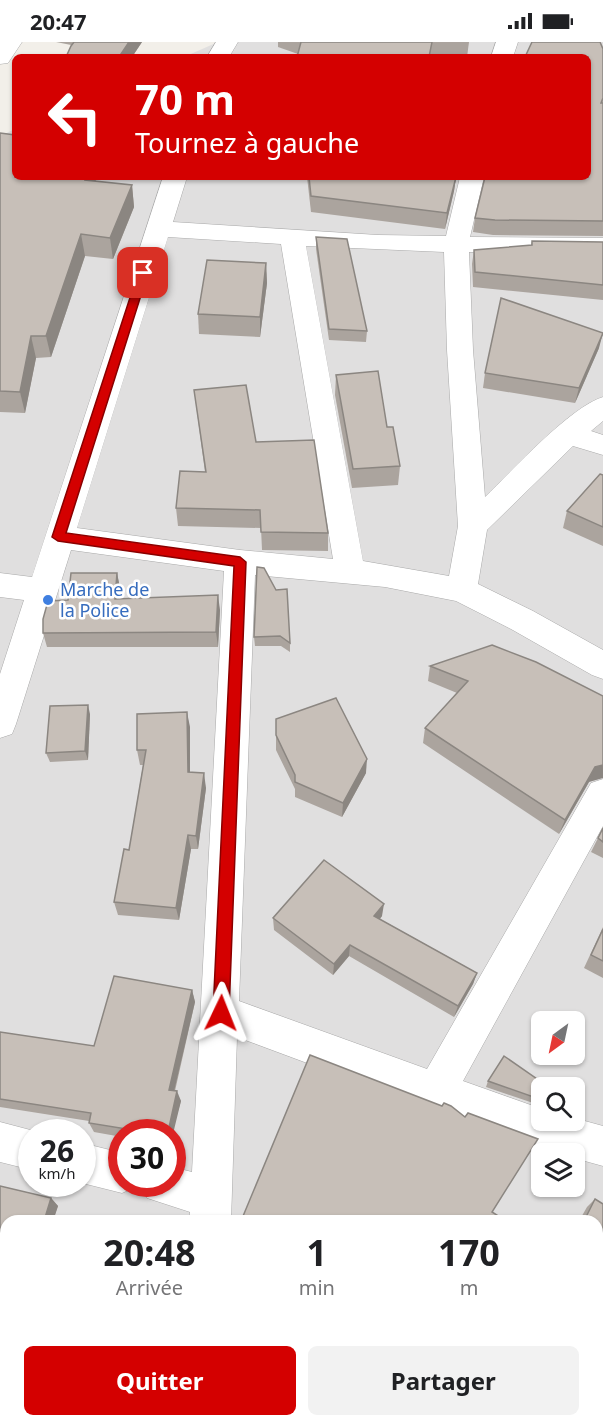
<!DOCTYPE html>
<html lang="fr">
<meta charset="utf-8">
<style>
:root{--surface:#fff;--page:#f2f2f2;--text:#202124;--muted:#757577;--accent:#d40000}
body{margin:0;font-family:"Noto Sans",sans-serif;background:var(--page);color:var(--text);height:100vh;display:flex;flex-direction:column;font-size:22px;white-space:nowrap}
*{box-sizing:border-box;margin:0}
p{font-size:20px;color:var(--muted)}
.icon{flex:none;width:33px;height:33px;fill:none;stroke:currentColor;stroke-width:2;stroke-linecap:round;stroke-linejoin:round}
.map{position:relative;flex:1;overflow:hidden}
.panel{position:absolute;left:0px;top:1173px;width:603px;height:212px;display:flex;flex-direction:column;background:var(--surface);border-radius:18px 18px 0 0;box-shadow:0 2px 4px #0004}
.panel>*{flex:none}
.hud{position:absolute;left:12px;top:12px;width:579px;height:126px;border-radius:9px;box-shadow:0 2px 4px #0004;background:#d40000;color:#fff;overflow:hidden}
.needle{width:39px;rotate:213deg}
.controls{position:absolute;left:531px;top:969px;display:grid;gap:12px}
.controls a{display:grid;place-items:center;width:54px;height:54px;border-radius:9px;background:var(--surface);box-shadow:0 2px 4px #0004;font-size:30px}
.speed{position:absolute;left:18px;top:1077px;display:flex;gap:12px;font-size:30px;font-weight:700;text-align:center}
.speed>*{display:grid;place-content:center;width:78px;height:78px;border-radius:50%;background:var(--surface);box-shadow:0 2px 4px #0004;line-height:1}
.speed small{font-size:15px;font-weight:400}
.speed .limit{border:9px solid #d22;background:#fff;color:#111}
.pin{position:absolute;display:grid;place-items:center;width:51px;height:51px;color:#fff;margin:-26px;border-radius:12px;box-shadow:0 3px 9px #0006}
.me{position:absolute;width:66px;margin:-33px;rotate:2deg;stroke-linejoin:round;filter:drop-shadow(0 0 4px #0008)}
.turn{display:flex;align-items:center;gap:21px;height:126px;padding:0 24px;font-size:27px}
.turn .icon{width:78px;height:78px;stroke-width:2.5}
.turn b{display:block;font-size:42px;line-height:51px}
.eta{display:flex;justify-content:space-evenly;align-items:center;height:102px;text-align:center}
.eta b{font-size:36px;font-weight:700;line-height:42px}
.action{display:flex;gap:12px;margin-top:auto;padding:12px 24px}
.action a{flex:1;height:69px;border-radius:9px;background:var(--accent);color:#fff;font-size:24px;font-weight:700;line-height:69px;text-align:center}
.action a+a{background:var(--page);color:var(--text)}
.status{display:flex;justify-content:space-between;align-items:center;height:42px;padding:0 30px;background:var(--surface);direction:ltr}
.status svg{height:16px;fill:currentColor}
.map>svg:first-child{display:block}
.residential{fill:#e0dfdf;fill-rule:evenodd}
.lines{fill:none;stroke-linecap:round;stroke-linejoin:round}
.minor-casing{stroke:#a9a9a9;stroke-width:1}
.minor{fill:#fff;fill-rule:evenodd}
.wall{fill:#aba49e}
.shaded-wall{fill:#8b8681}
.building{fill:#c7bfb8;stroke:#8b8681;stroke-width:1.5}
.route{fill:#d40000;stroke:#8a0000;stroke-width:1.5}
.shop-dot{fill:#3f7fe0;stroke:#fff;stroke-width:2}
.labels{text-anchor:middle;stroke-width:5;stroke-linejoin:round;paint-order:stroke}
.shop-label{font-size:18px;fill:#366cbe;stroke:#fff;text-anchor:start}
</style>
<div class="status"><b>20:47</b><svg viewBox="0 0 49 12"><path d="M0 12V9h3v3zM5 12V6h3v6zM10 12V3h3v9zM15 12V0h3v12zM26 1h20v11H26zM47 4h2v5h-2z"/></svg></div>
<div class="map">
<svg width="603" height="1384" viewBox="0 0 603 1384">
<rect width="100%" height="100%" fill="#f2efe9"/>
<path class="residential" d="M 218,0 L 603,0 L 603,1384 L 0,1384 L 0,94 L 15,87 L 15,135 L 588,135 L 588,15 L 184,15 ZM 542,980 L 574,980 L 574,1012 L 542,1012 ZM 542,1046 L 574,1046 L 574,1078 L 542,1078 ZM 32,1090 L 82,1090 L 82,1142 L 32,1142 ZM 122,1090 L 172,1090 L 172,1142 L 122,1142 ZM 542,1112 L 574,1112 L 574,1144 L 542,1144 ZM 6,1179 L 597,1179 L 597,1378 L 6,1378 Z"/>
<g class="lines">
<g class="minor-casing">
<g id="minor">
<path d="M 22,0 L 8,21 L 0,22 L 0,0 Z"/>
<path d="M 216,0 L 238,0 L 229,15 L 207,15 Z"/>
<path d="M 496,0 L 518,0 L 513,15 L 491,15 Z"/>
<path d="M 163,135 L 187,135 L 173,180 L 378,193 L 446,194 L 460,135 L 484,135 L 470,195 L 603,196 L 603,212 L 469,210 L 473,308 L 485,455 C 512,429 570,365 603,355 L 603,379 L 591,389 L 603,393 L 603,413 L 573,404 L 487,488 L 478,542 L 533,569 L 603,608 L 603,637 L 592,633 L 511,587 L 456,559 L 385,545 L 255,533 L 239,959 L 427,1027 L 591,741 L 603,737 L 603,784 L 463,1039 L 542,1067 L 542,1078 L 574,1078 L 574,1076 L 603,1084 L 603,1124 L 574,1116 L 574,1112 C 531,1112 479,1084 438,1069 L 435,1071 L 420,1063 L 237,995 L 231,1179 L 189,1179 L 190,1170 L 147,1156 L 141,1142 L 172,1142 L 172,1125 L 192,1130 L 224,529 L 71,508 L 16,682 L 12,692 L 0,696 L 0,632 L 24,558 L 0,555 L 0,531 L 32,535 ZM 168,195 L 281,202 L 333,517 L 240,508 L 77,486 ZM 306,204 L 444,210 L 447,308 L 458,484 L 449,534 L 363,519 Z"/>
<path d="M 0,1080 L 38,1090 L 32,1090 L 32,1128 L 0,1120 Z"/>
<path d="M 82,1101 L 122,1111 L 122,1142 L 138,1142 L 136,1145 L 122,1151 L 82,1141 Z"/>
<rect x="178" y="1378" width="44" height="6"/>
</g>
</g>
<use href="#minor" class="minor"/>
</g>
<g class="wall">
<path d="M 56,0 L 142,0 L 132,15 Z"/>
<path d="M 278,0 L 469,0 L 467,15 L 298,12 L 278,5 Z"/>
<path d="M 603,7 L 603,194 L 493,193 L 473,190 L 475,176 Z"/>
<path d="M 0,91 L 95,139 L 132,143 L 134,165 L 113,217 L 85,214 L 51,315 L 36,316 L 25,371 L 0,370 Z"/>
<path d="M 307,135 L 456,135 L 454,149 L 445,187 L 311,170 Z"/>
<path d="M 316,195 L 367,289 L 366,300 L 329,298 L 316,207 Z"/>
<path d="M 532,199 L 603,200 L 603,258 L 473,245 L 472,222 L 474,208 L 531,203 Z"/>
<path d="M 266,221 L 267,241 L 260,295 L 199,292 L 198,272 Z"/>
<path d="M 599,306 L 575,361 L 483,346 L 485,331 Z"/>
<path d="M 336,333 L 400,424 L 398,443 L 352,446 L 335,353 Z"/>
<path d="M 194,348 L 256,400 L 328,491 L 328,509 L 262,508 L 261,486 L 178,484 L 176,466 L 205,430 Z"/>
<path d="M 603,433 L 603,504 L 563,486 L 567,469 Z"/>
<path d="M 117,531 L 120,546 L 119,556 L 220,568 L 218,605 L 47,605 L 43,591 L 68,558 Z"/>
<path d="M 276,548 L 290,601 L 290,610 L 281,604 L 255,604 L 254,595 Z"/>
<path d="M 430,624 L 603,654 L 589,740 L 559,792 L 423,701 L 425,686 L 457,651 L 428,639 Z"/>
<path d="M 90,672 L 88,718 L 50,720 L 46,711 Z"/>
<path d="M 276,677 L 366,731 L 342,775 L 295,755 L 295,747 L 276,708 Z"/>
<path d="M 190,685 L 190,730 L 206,746 L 198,807 L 191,807 L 179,878 L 118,873 L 114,860 L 129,808 L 143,723 L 140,723 L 137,708 Z"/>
<path d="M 603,786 L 603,816 L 591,810 Z"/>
<path d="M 382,874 L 380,877 L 477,931 L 473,942 L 454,975 L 349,914 L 333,933 L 274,888 L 273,876 Z"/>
<path d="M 603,885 L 603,936 L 584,926 Z"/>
<path d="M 192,948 L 195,960 L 175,1049 L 181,1059 L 172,1090 L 122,1090 L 122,1095 L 94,1090 L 89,1081 L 89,1079 L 0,1065 L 0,990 L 94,1004 Z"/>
<path d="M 488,1039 L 542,1046 L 542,1064 L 486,1045 Z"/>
<path d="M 0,1144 L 51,1156 L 58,1164 L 53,1179 L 6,1179 L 6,1217 L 0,1216 Z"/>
<path d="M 595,1157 L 603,1162 L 603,1255 L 602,1254 L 597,1179 L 579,1179 L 587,1165 Z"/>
<path d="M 486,1378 L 496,1378 L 514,1384 L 487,1384 Z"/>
</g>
<g class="shaded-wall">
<path d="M 129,0 L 142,0 L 132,15 L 119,15 Z"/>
<path d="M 86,135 L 97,135 L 88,160 L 85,138 Z"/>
<path d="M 456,135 L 454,149 L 445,187 L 447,171 Z"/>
<path d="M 132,143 L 134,165 L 113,217 L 110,196 Z"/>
<path d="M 81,192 L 85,214 L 51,315 L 46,294 Z"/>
<path d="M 266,221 L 267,241 L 260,295 L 260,275 Z"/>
<path d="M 603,291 L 599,306 L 575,361 L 579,346 Z"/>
<path d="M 31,294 L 36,316 L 25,371 L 20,350 Z"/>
<path d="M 117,531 L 120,546 L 118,571 L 115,557 Z"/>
<path d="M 218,553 L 220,568 L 218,605 L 216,590 Z"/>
<path d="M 88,663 L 90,672 L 88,718 L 85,709 Z"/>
<path d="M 187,670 L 190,685 L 190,745 L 188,730 Z"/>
<path d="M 367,717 L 366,731 L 342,775 L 343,761 Z"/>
<path d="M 603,723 L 603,736 L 589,740 L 559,792 L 565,778 L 595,725 Z"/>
<path d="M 204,731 L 206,746 L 198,807 L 196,794 Z"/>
<path d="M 188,793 L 191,807 L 179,878 L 176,866 Z"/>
<path d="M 384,862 L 382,874 L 373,885 L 374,874 Z"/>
<path d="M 350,903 L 349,914 L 333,933 L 334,922 Z"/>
<path d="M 477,931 L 473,942 L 454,975 L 458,964 Z"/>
<path d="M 192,948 L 195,960 L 172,1058 L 169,1048 Z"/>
<path d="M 177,1049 L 181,1059 L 172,1096 L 172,1090 L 168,1090 Z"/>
<path d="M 51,1156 L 58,1164 L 53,1179 L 44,1179 Z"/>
<path d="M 85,1378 L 92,1378 L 91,1384 L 84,1384 Z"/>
</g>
<g class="building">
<path d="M 74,0 L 129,0 L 119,15 L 66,15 L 71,4 Z"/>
<path d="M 301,0 L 432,0 L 429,15 L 297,15 Z"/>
<path d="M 532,0 L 600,0 L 603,7 L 603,56 L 601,61 L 603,61 L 603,179 L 495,178 L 475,176 L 485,135 L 588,135 L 588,15 L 525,15 Z"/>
<path d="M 0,91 L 15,93 L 15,135 L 86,135 L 85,138 L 132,143 L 110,196 L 81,192 L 46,294 L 31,294 L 20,350 L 0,349 Z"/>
<path d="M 309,135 L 456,135 L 447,171 L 311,154 Z"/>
<path d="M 316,195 L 347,197 L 367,289 L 329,287 Z"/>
<path d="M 532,199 L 603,200 L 603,243 L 475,230 L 474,208 L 532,203 Z"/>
<path d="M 207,218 L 266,221 L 260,275 L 198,272 Z"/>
<path d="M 501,256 L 603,291 L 579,346 L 485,331 Z"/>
<path d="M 378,329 L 387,385 L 393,385 L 400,424 L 353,427 L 336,333 Z"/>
<path d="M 246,343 L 256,400 L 314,398 L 328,491 L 261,490 L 260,468 L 176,466 L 180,429 L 206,430 L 194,348 Z"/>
<path d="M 600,432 L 603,433 L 603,485 L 567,469 Z"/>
<path d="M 257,525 L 264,526 L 276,548 L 287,547 L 290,601 L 280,594 L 254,595 Z"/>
<path d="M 71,531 L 117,531 L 115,557 L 218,553 L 216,590 L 43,591 L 43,577 L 48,559 L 68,558 Z"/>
<path d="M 492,603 L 536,620 L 603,654 L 603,723 L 595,725 L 565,778 L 425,686 L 468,639 L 430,624 Z"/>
<path d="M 336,656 L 367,717 L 343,761 L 295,740 L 295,733 L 276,693 L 276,677 Z"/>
<path d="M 88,663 L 85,709 L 46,711 L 50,664 Z"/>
<path d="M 187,670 L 188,730 L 204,731 L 196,794 L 188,793 L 176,866 L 114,860 L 124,807 L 129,808 L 146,708 L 137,708 L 137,672 Z"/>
<path d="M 603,786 L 603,800 L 598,796 Z"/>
<path d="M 324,818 L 384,862 L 374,874 L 477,931 L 458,964 L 350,903 L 334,922 L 273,876 Z"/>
<path d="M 603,887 L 603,919 L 591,913 Z"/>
<path d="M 114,934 L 192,948 L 169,1048 L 177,1049 L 168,1090 L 145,1090 L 89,1081 L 91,1071 L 0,1057 L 0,990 L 94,1004 Z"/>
<path d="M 310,1013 L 442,1064 L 444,1061 L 451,1064 L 465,1075 L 468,1071 L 538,1097 L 492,1170 L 506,1179 L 241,1179 Z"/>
<path d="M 504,1014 L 550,1046 L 542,1046 L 542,1058 L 488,1039 Z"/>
<path d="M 0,1144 L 51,1156 L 44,1179 L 6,1179 L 6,1213 L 0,1212 Z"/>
<path d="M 595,1157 L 603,1162 L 603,1252 L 597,1264 L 597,1179 L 584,1179 Z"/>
<path d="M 0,1296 L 6,1297 L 6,1351 L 0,1350 Z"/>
<path d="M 14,1378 L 85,1378 L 84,1384 L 13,1384 Z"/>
<path d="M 279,1378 L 335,1378 L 332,1384 L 276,1384 Z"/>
<path d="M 490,1378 L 496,1378 L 514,1384 L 490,1384 Z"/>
</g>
<path class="route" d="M 139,228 L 147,228 L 148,231 L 66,491 L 240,515 L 246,520 L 229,971 L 226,977 L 221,979 L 215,977 L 213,971 L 234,524 L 58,499 L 52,495 Z"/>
<circle class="shop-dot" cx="48" cy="558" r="6"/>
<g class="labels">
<g class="shop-label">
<text x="60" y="554">Marche de<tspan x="60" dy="21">la Police</tspan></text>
</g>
</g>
</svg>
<div class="controls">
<a><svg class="needle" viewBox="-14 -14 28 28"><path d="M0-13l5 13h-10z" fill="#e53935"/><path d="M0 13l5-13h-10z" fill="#757577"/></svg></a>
<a><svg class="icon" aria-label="search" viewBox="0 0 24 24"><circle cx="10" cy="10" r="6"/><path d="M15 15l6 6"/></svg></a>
<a><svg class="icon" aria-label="layers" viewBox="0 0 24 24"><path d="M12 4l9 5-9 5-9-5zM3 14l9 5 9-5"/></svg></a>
</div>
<div class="speed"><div>26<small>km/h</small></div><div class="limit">30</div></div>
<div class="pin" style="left:143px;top:231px;background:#d93025"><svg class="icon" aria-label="arrive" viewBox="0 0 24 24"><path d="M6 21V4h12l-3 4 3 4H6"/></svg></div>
<svg class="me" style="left:221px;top:971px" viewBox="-20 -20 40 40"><path d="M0-17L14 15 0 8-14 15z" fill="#d40000" stroke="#fff" stroke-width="4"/></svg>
<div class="hud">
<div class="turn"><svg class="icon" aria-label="left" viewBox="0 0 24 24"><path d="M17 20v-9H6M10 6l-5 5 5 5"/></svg><div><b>70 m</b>Tournez à gauche</div></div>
</div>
<section class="panel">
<div class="eta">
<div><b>20:48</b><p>Arrivée</p></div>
<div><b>1</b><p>min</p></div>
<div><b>170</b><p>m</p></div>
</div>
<div class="action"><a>Quitter</a><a>Partager</a></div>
</section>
</div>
